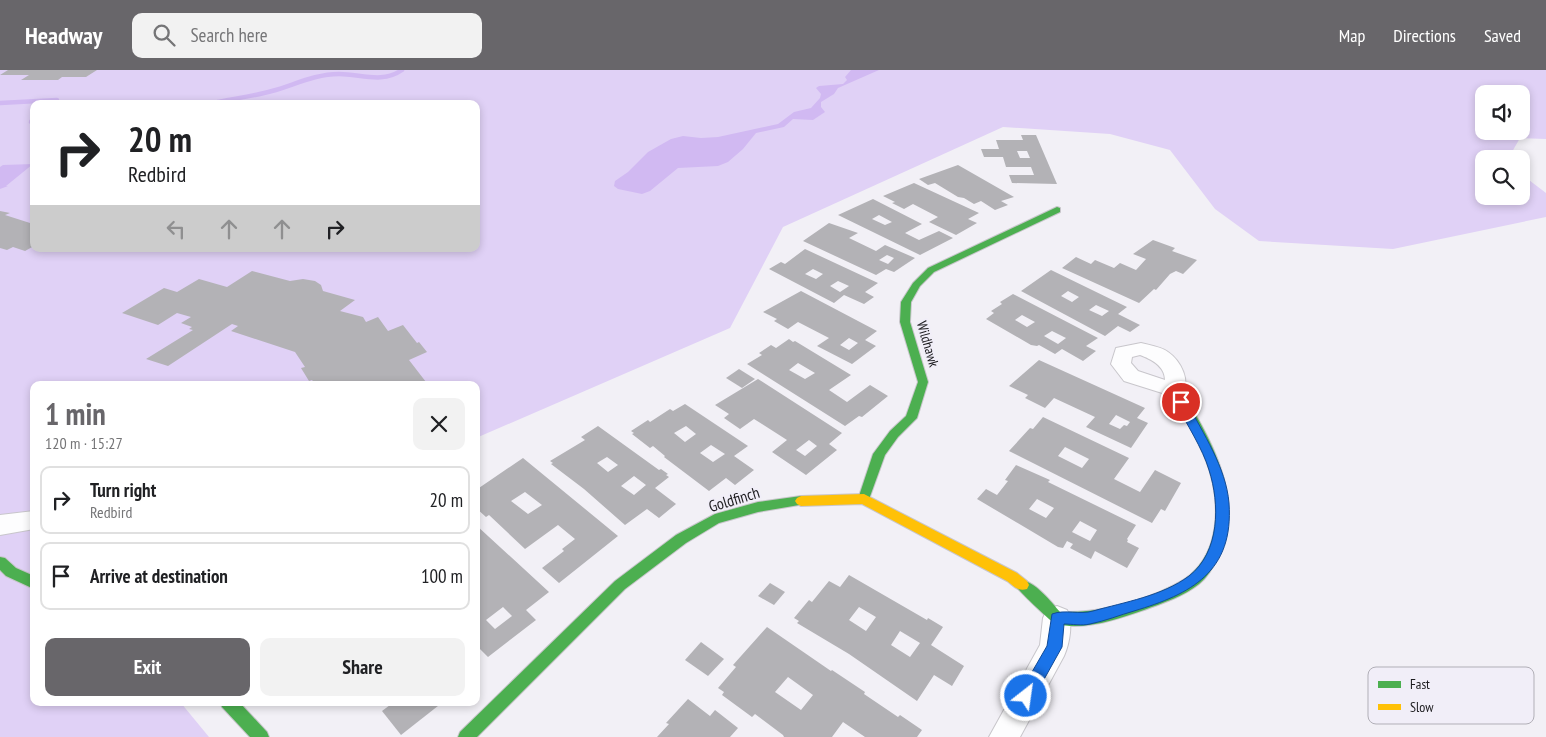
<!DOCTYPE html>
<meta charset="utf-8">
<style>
:root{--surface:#fff;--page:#f2f2f2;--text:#202124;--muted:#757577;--line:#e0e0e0;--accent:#68666a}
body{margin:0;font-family:"PT Sans Narrow",sans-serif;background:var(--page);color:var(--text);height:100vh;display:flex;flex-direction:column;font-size:19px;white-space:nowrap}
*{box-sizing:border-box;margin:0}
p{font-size:16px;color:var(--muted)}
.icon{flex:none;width:28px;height:28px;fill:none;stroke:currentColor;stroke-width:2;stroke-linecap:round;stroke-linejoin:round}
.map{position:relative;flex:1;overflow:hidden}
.details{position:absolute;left:30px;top:311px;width:450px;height:325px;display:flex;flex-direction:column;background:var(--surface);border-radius:10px;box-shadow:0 2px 8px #0003}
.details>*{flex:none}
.top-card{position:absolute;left:30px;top:30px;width:450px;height:152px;border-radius:10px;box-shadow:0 2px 8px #0003;background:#fff;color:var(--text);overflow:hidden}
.buttons{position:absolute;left:1475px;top:15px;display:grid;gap:10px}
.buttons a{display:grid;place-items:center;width:55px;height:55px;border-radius:10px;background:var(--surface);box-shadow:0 2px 8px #0003;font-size:25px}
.pin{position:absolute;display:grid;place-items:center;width:42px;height:42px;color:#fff;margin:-21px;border:2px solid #fff;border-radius:50%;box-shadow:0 1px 5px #0007}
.me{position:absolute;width:55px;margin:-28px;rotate:30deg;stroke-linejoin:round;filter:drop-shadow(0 0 4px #0008)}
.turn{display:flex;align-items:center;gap:18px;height:105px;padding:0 15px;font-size:22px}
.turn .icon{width:65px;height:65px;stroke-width:2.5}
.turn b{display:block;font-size:35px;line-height:42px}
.lanes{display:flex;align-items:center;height:48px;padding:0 15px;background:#0003;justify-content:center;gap:25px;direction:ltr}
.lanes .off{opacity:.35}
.round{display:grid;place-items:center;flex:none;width:52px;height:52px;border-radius:10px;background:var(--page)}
.head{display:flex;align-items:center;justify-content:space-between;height:85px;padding:0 15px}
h1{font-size:30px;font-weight:700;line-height:38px;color:var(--accent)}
.primary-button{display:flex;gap:10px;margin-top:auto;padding:10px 15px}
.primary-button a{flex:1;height:58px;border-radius:10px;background:var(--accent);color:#fff;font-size:20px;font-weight:700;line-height:58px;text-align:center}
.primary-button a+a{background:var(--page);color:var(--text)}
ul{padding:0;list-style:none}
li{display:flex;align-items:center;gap:15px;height:68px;margin:0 10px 8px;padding:0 5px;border:2px solid var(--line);border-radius:10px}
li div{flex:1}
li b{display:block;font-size:19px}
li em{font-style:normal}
header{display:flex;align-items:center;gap:30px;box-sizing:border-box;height:70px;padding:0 25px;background:var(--accent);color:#fff}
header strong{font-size:24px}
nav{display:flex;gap:28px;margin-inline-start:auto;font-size:18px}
.search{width:350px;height:45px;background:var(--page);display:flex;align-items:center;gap:12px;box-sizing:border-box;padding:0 18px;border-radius:10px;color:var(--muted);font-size:19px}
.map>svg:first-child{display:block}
.green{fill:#e0d1f6;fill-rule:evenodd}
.water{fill:#d1b9f2}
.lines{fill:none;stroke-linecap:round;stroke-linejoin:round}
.stream{stroke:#d1b9f2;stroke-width:4.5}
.building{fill:#b3b2b6;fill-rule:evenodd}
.street-casing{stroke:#c8c6cb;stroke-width:2}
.fast-casing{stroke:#c8c6cb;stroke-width:2}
.slow-casing{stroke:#c8c6cb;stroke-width:2}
.street{fill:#fdfdfe;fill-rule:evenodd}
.fast{fill:#4caf50;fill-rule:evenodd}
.slow{fill:#ffc107;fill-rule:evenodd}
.route{fill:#1a73e8;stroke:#114b97}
.labels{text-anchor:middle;stroke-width:4;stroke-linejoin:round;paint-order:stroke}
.street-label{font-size:14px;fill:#1d1c1f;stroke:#f1eef8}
.near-street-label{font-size:16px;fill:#1d1c1f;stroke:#f1eef8}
.key{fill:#f1eef8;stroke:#b1afb7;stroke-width:1}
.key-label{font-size:14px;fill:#1d1c1f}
</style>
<header>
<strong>Headway</strong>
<div class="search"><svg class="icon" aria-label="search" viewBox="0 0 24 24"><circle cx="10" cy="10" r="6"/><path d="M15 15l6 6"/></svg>Search here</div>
<nav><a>Map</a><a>Directions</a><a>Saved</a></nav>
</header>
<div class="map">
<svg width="1546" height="667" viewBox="0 0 1546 667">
<rect width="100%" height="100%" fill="#f2f0f6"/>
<path class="green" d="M 0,0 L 1546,0 L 1546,69 L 1520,68 L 1508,89 L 1484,89 L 1484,126 L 1521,126 L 1521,104 L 1546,123 L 1546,147 L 1393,179 L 1259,171 L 1215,139 L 1170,80 L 1110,64 L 1003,57 L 783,157 L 730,258 L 476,368 L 476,315 L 34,315 L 34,632 L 181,633 L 209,667 L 0,667 ZM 1484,24 L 1521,24 L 1521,61 L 1484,61 ZM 34,34 L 476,34 L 476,179 L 34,179 Z"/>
<g class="water">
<path d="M 851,0 L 879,0 L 838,18 L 834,24 L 821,32 L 821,37 L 825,42 L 813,50 L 793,49 L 784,57 L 756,63 L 743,79 L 728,92 L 718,96 L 678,98 L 650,121 L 642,124 L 618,119 L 614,116 L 615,111 L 628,102 L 648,82 L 671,69 L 683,66 L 701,68 L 718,67 L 778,54 L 794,42 L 811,38 L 820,28 L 821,24 L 816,18 L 819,16 L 843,14 L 847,10 L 845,7 Z"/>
<path d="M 33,94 L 6,116 L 8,116 L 0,119 L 0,97 L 3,95 Z"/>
</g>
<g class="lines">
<g class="stream">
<path d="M 0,33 L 57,30 L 57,34"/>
<path d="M 208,34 C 229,29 251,27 272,21 C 294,15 315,4 339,4 C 361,4 382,14 402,0"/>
<path d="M 34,47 L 31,52 L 34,52"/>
</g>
</g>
<g class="building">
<path d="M 8,0 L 97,0 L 86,7 L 62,7 L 58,10 L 21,10 L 29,5 L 0,5 Z"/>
<path d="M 1021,65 L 1036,65 L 1057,114 L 1012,113 L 1009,105 L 1034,105 L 1031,97 L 1006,97 L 1003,87 L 984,87 L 981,79 L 999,79 L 996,70 L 1023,70 ZM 1017,81 L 1027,81 L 1030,88 L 1020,88 Z"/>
<path d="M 958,95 L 1014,127 L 1001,131 L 1008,135 L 995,140 L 981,131 L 974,134 L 964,128 L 958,127 L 935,113 L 928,115 L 919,109 Z"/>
<path d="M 914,113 L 979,143 L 968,149 L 977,153 L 956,165 L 929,152 L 938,147 L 913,134 L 904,139 L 892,133 L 895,132 L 883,126 Z"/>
<path d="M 873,129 L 922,154 L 905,163 L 919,170 L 939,161 L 953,168 L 920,185 L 838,145 ZM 879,145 L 892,152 L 885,155 L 872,149 Z"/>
<path d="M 0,141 L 10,143 L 5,145 L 30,153 L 34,151 L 34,176 L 25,181 L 13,177 L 7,180 L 0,178 Z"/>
<path d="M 829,153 L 858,163 L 849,168 L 876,181 L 885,175 L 915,188 L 894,202 L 886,199 L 876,205 L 803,171 ZM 887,185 L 894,188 L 888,194 L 879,190 Z"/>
<path d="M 1153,170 L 1175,178 L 1172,181 L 1197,190 L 1183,204 L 1176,201 L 1170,204 L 1156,220 L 1154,219 L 1139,233 L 1062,198 L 1076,187 L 1091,194 L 1095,190 L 1114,198 L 1120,193 L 1136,200 L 1146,189 L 1133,184 Z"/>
<path d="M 805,179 L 878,213 L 865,222 L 874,227 L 864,234 L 844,225 L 834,233 L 769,199 L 781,192 L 785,194 ZM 813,199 L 823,204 L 816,209 L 805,204 ZM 838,211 L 849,216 L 840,222 L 830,216 Z"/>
<path d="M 1051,200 L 1127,237 L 1118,244 L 1140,255 L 1130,262 L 1118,256 L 1105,266 L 1021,221 ZM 1068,221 L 1079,227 L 1072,232 L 1061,226 ZM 1096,235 L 1109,241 L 1102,246 L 1089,240 Z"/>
<path d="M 252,201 L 290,211 L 303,209 L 315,211 L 321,215 L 323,221 L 355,230 L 340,241 L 363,247 L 366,252 L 378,247 L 388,261 L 403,255 L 417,273 L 419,272 L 427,282 L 409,290 L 426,312 L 419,315 L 316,315 L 312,310 L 309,311 L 301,298 L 305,297 L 295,282 L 231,261 L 238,256 L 232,254 L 168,296 L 146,289 L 193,260 L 189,259 L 192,257 L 181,253 L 191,247 L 177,243 L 158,255 L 122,243 L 164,218 L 177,222 L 199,209 L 227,217 Z"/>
<path d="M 801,221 L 877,261 L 865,270 L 876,276 L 852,294 L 817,276 L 829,268 L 798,252 L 788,259 L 774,251 L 777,249 L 763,242 ZM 849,268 L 858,273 L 849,280 L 840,275 Z"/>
<path d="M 1013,224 L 1098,268 L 1086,276 L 1096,281 L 1083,291 L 1062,279 L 1055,284 L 1039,275 L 1037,276 L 1031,275 L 986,249 L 994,243 L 991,241 L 1002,234 L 1000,232 ZM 1022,245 L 1035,252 L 1027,257 L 1015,250 ZM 1052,261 L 1066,268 L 1058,274 L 1044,266 Z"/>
<path d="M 789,269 L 793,272 L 795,271 L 851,305 L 829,320 L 847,332 L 870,315 L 888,326 L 862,347 L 859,346 L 845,356 L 747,294 L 762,285 L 759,283 L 771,275 L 776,278 ZM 798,293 L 815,303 L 805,309 L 789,300 Z"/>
<path d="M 1039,290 L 1145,338 L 1137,348 L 1148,353 L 1131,378 L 1086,357 L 1095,347 L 1054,328 L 1045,338 L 1025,328 L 1028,325 L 1009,316 ZM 1116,345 L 1130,352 L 1127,356 L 1124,355 L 1120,359 L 1109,354 Z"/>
<path d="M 739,299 L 755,309 L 742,318 L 726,308 Z"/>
<path d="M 758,309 L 842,363 L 829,374 L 837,380 L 806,405 L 772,382 L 787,370 L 754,349 L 740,359 L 724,348 L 729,344 L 715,335 ZM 809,370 L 817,376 L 805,386 L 796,380 Z"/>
<path d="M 685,334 L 748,376 L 734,386 L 754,400 L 735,415 L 726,408 L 709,421 L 664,387 L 665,386 L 653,376 L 650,378 L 632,364 L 634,363 L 631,361 L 648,350 L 650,352 L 670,339 L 673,341 ZM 686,356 L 696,364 L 685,372 L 674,363 ZM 711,375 L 725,384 L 713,392 L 700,383 Z"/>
<path d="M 1043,347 L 1129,388 L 1114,409 L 1140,422 L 1155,400 L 1181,413 L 1165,441 L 1161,439 L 1152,453 L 1009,381 L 1030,358 L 1033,359 ZM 1065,377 L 1089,389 L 1082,398 L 1058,386 Z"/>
<path d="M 598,356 L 659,400 L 661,399 L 668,404 L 666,405 L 669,407 L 655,418 L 676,434 L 659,448 L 647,439 L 625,455 L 584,419 L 551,394 L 553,393 L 550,391 L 585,370 L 581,367 ZM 607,387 L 618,395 L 608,402 L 597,393 ZM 634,406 L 646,415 L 634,425 L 621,416 Z"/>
<path d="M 523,388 L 618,466 L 559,513 L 542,498 L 564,481 L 562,479 L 575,469 L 558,455 L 525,479 L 489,445 L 486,447 L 476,438 L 476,420 ZM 525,422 L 542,435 L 528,444 L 511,431 Z"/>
<path d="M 1016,395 L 1050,410 L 1048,412 L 1136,455 L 1127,469 L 1128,470 L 1127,472 L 1139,478 L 1127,498 L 1095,481 L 1091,489 L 1070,478 L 1073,474 L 1067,471 L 1063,478 L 1058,477 L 977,429 L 986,419 L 997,425 L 1008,411 L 1005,410 ZM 1037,429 L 1054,438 L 1046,448 L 1029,439 ZM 1080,451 L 1097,460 L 1090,471 L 1072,462 Z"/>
<path d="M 476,455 L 549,522 L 526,540 L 536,550 L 488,587 L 476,575 ZM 503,537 L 512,546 L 495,559 L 486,550 Z"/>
<path d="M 849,505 L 927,550 L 928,548 L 943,557 L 931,575 L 964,596 L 952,616 L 934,605 L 917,631 L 849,584 L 797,553 L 799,551 L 794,548 L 809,530 L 812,532 L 829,511 L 840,517 ZM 859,537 L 876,547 L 866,561 L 849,550 ZM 900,561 L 920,573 L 910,587 L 891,575 Z"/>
<path d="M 770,513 L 785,522 L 774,535 L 758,526 Z"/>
<path d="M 767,557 L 831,601 L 832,600 L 865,622 L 864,624 L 898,647 L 900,645 L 922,660 L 917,667 L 865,667 L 843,652 L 832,667 L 784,667 L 783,665 L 755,644 L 752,647 L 722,625 L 724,622 L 718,618 L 736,597 L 733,595 ZM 788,607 L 813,625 L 801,640 L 775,622 Z"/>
<path d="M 701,572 L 724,589 L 708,606 L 685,590 Z"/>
<path d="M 688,629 L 710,646 L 715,640 L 738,658 L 730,667 L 657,667 L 669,654 L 666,653 Z"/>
<path d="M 394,632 L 443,632 L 401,665 L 382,641 Z"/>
</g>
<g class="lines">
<g class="street-casing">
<g id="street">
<path d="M 1141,273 C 1149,275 1162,277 1168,282 C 1181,291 1191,311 1182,325 L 1175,327 L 1124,311 L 1111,294 L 1116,278 ZM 1140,285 C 1151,289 1165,296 1165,310 L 1138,301 L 1131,293 L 1132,287 Z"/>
<path d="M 34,441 L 34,459 L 0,465 L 0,445 Z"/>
<path d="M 1057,536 L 1067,540 C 1073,553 1070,572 1064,586 L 1020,667 L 989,667 L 1040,575 L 1043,548 L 1047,540 Z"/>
</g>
</g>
<g class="fast-casing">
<g id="fast">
<path d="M 1057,137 L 1060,138 L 1060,142 L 934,202 L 920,216 L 911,232 L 910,252 L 928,312 L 917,348 L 898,367 L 885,385 L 868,432 L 860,432 L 858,429 L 873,384 L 890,361 L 906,346 L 918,312 L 900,252 L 901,232 L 913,213 L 928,198 Z"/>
<path d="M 1175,316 L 1179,317 C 1209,366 1245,425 1220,483 C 1215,494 1209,506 1199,514 C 1184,526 1163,533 1144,540 C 1118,549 1084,561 1056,554 C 1052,553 1017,519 1015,515 L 1017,511 C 1031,506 1051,532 1060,542 C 1094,543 1126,536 1157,523 C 1168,518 1181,513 1190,505 C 1223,477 1220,424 1205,388 C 1195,364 1182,342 1169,320 Z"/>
<path d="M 801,426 L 805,428 L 807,431 L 805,434 L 758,442 L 719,453 L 686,473 L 625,519 L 477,667 L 458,667 L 460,662 L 615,511 L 676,465 L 715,444 L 758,432 Z"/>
<path d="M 0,487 L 5,488 L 16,498 L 34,506 L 34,519 L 6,506 L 0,500 Z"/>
<path d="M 220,632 L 239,632 L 267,662 L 269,667 L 250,667 L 222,637 Z"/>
</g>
</g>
<g class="slow-casing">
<path id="slow" d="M 864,424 L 1017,503 L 1027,511 L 1029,515 L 1027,519 C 1018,522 1014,516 1007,511 L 862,434 L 801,436 L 797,434 L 795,431 L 797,428 L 801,426 Z"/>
</g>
<use href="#street" class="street"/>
<use href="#fast" class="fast"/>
<use href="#slow" class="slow"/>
</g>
<path class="route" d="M 1181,329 L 1187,332 C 1203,364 1226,397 1229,433 C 1234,502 1191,524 1134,541 C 1120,545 1105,551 1090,554 C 1082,556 1072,554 1064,554 L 1062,577 L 1032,631 L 1026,633 L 1021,631 L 1019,626 L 1021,621 L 1047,576 L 1052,544 C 1065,539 1080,545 1093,541 C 1125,532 1162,526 1189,506 C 1220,482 1220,434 1209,400 C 1203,379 1186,353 1175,332 Z"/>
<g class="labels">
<g class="street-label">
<text transform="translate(928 274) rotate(74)" y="5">Wildhawk</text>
</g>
<g class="near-street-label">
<text transform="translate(734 429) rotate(-17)" y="6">Goldfinch</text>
</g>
</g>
<rect x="1368" y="597" width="166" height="57" rx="8" class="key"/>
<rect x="1378" y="611" width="23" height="7" fill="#4caf50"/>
<rect x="1378" y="634" width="23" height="6" fill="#ffc107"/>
<g class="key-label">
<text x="1410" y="619">Fast</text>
<text x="1410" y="642">Slow</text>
</g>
</svg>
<div class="buttons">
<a><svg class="icon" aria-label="sound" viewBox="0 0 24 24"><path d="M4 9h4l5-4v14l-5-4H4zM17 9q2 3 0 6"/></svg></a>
<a><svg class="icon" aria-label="search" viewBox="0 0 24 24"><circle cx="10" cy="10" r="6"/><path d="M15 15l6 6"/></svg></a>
</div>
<div class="pin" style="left:1181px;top:332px;background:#d93025"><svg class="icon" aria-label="arrive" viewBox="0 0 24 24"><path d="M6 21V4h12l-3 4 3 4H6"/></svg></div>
<svg class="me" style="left:1026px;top:626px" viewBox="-20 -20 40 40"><circle r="17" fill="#1a73e8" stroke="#fff" stroke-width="3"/><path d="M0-11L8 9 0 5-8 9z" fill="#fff"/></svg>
<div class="top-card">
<div class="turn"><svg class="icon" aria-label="right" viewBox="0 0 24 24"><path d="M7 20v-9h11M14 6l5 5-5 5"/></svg><div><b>20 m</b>Redbird</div></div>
<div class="lanes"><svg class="icon off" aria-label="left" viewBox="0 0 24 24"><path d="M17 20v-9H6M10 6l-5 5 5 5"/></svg><svg class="icon off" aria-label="ahead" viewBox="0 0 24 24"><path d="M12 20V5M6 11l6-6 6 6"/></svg><svg class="icon off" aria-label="ahead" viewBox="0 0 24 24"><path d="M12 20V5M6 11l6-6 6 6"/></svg><svg class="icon" aria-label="right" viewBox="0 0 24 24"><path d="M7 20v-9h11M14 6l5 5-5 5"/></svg></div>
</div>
<section class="details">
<div class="head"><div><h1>1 min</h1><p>120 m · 15:27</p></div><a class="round"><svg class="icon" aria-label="close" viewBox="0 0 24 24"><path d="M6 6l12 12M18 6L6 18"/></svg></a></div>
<ul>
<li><svg class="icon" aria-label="right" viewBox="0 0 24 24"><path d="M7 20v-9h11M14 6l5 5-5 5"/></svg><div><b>Turn right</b><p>Redbird</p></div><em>20 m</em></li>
<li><svg class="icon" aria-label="arrive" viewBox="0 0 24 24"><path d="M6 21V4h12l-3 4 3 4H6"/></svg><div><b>Arrive at destination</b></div><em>100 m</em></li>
</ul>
<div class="primary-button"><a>Exit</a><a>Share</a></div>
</section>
</div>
